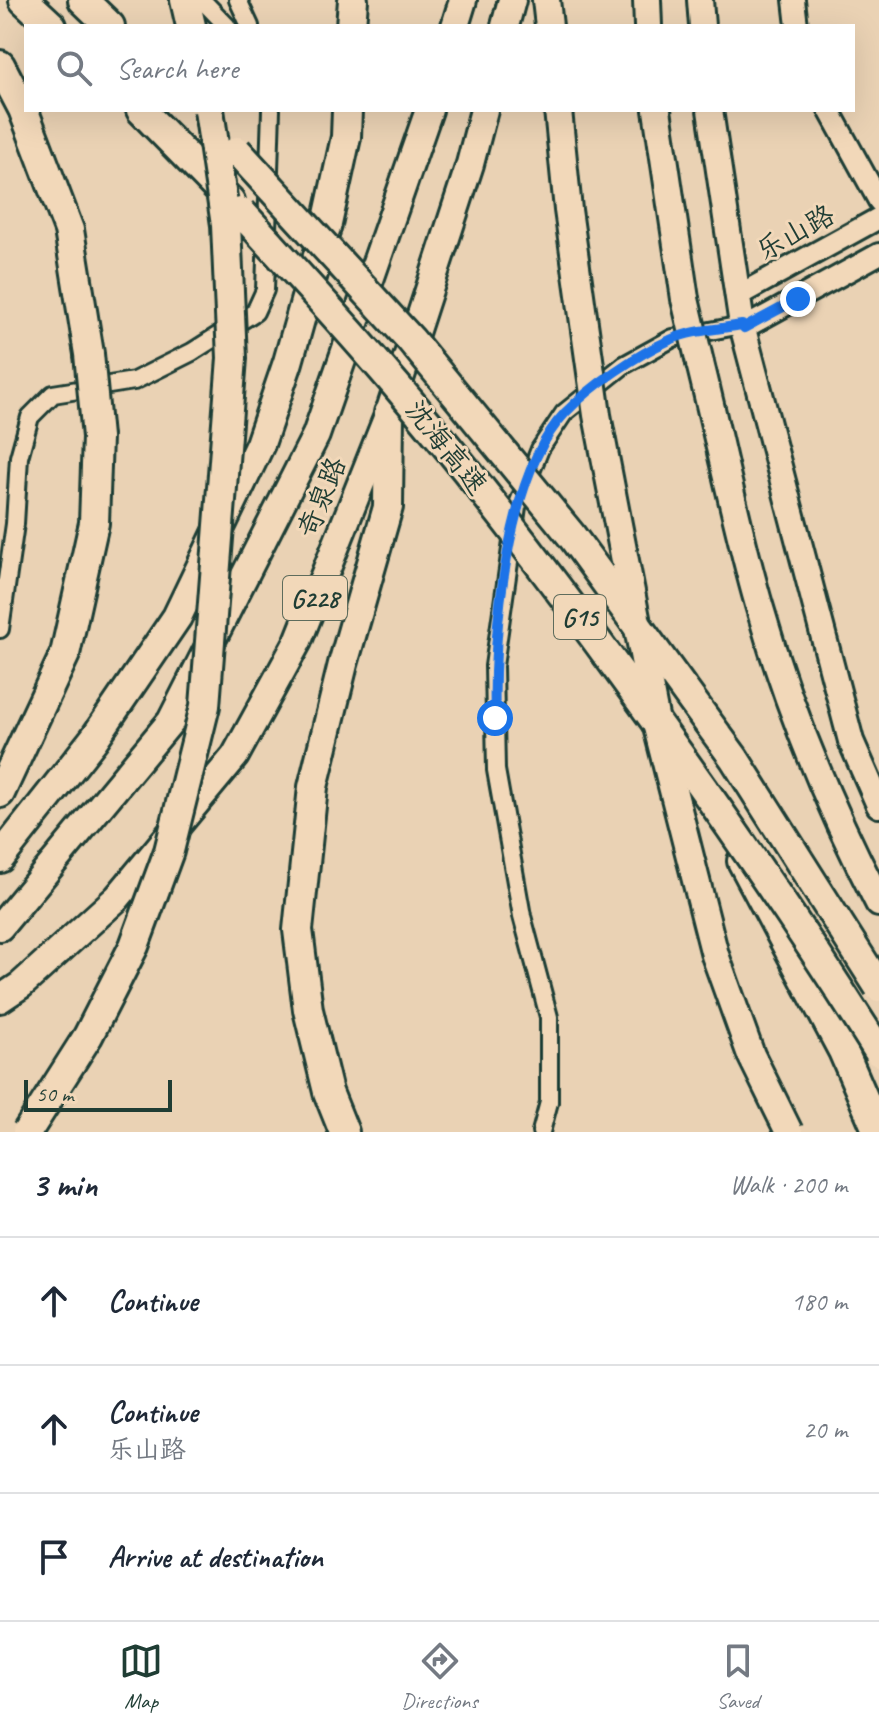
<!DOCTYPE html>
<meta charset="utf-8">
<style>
body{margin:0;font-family:Caveat,"LXGW WenKai TC",sans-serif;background:#f2f2f3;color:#1f2937}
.scale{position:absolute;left:24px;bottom:20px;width:148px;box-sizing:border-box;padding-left:8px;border:4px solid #1f3d34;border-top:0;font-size:22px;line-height:28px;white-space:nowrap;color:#1f3d34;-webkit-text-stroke:6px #f2d8b9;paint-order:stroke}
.stop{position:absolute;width:24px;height:24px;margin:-18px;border:6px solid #1a73e8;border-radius:50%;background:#fff}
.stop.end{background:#1a73e8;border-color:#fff;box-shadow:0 2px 8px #0008}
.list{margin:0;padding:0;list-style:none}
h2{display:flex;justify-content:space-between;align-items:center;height:104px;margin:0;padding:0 32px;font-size:34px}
h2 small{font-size:26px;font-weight:400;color:#747a83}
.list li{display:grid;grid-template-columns:52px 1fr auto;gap:24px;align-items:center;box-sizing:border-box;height:128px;padding:0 32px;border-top:2px solid #e0e1e3}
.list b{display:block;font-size:30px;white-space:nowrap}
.list p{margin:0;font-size:26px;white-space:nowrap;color:#747a83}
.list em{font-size:26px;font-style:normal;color:#747a83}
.icon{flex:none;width:44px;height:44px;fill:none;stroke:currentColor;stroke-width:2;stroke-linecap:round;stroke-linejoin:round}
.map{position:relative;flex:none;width:879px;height:1132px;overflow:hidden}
.search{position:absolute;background:#fff;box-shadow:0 8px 32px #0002;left:24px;right:24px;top:24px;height:88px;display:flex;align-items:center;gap:20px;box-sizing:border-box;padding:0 28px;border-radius:0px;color:#747a83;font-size:30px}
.sheet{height:488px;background:#fff}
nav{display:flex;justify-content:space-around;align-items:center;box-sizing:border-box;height:112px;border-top:2px solid #e0e1e3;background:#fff;font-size:22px;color:#747a83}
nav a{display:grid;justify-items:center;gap:4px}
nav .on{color:#1f3d34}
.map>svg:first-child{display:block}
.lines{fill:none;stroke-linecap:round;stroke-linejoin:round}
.minor-casing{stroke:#1f3d34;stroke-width:22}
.tertiary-casing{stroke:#1f3d34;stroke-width:26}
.primary-casing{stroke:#1f3d34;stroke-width:30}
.trunk-casing{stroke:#1f3d34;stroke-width:32}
.motorway-casing{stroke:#1f3d34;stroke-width:34}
.minor{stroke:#f2d8b9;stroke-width:16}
.tertiary{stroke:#f2d8b9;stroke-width:20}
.primary{stroke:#f2d8b9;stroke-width:24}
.trunk{stroke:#f2d8b9;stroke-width:26}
.motorway{stroke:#f2d8b9;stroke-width:28}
.trunk-bridge-casing{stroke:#1f3d34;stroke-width:32;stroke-linecap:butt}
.motorway-bridge-casing{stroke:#1f3d34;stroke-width:34;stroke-linecap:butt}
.trunk-bridge{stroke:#f2d8b9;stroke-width:26}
.motorway-bridge{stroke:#f2d8b9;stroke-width:28}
.route{stroke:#1a73e8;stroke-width:10}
.labels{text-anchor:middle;stroke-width:6;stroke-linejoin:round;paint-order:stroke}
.shield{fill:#f2d8b9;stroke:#5e6c5c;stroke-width:2}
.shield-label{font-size:26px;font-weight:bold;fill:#1f3d34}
.street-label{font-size:28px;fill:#1f3d34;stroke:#f2d8b9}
</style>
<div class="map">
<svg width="879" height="1132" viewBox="0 0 879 1132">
<rect width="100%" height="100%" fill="#ead2b4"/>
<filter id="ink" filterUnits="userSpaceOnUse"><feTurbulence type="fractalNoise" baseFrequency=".0125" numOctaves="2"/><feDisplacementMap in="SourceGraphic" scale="16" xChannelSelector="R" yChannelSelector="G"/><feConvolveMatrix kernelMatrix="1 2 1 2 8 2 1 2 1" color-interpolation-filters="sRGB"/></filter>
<g filter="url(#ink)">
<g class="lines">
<!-- minor casing -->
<g class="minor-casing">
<path id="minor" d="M202,0L227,26
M238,0L250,26
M0,629L15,524L19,457L30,417L53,394L134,381L192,352L255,312L265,290L271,110
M541,1132L549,1102V1017L522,916L496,770L494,666L517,507L540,449L564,413L624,365L673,338L742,325"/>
</g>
<!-- tertiary casing -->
<g class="tertiary-casing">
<path id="tertiary" d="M794,0L797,26
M829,110L879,201
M739,295L879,218
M744,328L879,254"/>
</g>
<!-- primary casing -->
<g class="primary-casing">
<path id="primary" d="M700,0L702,26
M710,110L742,325L851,741L879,805"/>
</g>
<!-- trunk casing -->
<g class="trunk-casing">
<path id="trunk" d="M546,0L549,26
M647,0L648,26
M455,26L463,0
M505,26L512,0
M657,110L685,299
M700,363C720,443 736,525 759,605C788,707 830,809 879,903
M0,927L171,721L316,435L429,110
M0,999L21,985L117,898L235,756L298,641L389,413L470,164L484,110"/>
</g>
<!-- motorway casing -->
<g class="motorway-casing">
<path id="motorway" d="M24,0L52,26
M83,0L110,26
M185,0L191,26
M351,26L353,0
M0,65L23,109L69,230L89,354
M141,110L230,201
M0,793L65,654L94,523L97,437
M0,858L94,739L177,617L260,444L288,362L327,224L346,137L347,110
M742,861L843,1051L878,1132
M344,1132L328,1092L308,1010L298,930L313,787L343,664L388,507L389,413"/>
</g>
<!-- minor -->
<use href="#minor" class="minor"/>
<!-- tertiary -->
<use href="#tertiary" class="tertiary"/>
<!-- primary -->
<use href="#primary" class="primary"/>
<!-- trunk -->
<use href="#trunk" class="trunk"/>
<!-- motorway -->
<use href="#motorway" class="motorway"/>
<!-- trunk-bridge casing -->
<g class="trunk-bridge-casing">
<path id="trunk-bridge" d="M558,110L568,210L597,415L657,727L715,955L751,1055L789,1132
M685,299L700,363"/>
</g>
<!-- motorway-bridge casing -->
<g class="motorway-bridge-casing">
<path id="motorway-bridge" d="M237,151L411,340L571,535L734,758L879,987
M241,212C288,264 336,315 382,369C468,468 547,572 624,678C713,800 799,924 879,1052
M89,354L97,437
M27,1132L88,1036L134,946L169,851L205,706L232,358L226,225L209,110"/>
</g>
<!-- trunk-bridge -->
<use href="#trunk-bridge" class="trunk-bridge"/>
<!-- motorway-bridge -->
<use href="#motorway-bridge" class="motorway-bridge"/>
</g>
</g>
<g class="lines" filter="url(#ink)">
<!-- route -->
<path class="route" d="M495,718C492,636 506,475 565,413C591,386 636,355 670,340C691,330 720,329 742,325L744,328L798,299"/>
</g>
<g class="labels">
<!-- shield labels -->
<g class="shield">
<rect x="283" y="576" width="64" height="44" rx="6"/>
<rect x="554" y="595" width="52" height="44" rx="6"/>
</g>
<g class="shield-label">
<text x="315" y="607">G228</text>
<text x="580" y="626">G15</text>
</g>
<!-- street labels -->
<g class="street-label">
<text transform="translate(795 232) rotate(-29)" y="10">乐山路</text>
<text transform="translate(447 447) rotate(51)" y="10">沈海高速</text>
<text transform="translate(321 497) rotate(-68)" y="10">奇泉路</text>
</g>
</g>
</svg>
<div class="scale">50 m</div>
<div class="stop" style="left:495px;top:718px"></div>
<div class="stop end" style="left:798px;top:299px"></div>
<div class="search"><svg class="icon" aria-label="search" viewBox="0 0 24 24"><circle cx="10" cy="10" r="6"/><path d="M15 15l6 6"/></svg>Search here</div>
</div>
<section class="sheet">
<h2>3 min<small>Walk · 200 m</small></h2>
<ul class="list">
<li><svg class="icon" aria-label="ahead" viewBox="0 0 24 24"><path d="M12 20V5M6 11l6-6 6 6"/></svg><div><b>Continue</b></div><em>180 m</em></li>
<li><svg class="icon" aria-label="ahead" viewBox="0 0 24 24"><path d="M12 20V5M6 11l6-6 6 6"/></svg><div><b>Continue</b><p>乐山路</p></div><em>20 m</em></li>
<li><svg class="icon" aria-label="arrive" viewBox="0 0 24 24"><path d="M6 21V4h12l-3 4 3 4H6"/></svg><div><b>Arrive at destination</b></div></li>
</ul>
</section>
<nav>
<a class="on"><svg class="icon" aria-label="map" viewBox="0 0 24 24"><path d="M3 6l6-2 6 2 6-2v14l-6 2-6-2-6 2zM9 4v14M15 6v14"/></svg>Map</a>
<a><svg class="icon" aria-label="directions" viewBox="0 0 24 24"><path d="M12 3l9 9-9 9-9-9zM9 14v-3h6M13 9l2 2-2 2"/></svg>Directions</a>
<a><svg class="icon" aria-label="saved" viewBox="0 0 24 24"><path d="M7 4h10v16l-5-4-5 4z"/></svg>Saved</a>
</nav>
